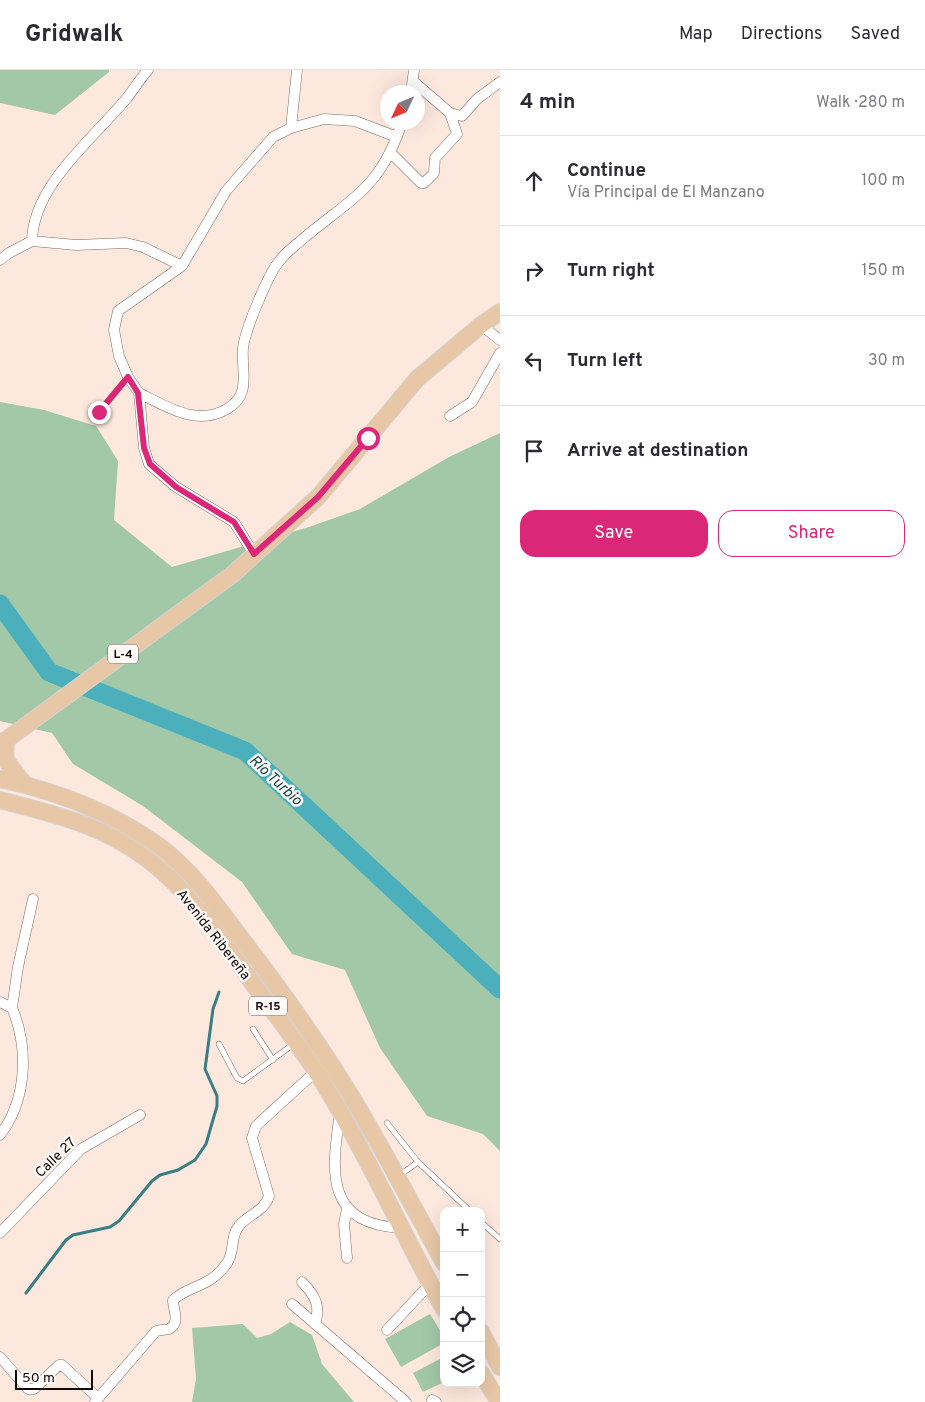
<!DOCTYPE html>
<meta charset="utf-8">
<style>
body{margin:0;font-family:Overpass,sans-serif;background:#f7f7f7;color:#2b2b33}
.controls{position:absolute;right:15px;bottom:15px;display:grid;overflow:hidden;border-radius:10px;box-shadow:0 5px 20px #0002}
.controls button{width:45px;height:45px;display:grid;place-items:center;padding:0;border:0;border-bottom:1px solid #e1e1e2;background:#fff;color:#2b2b33;font:25px sans-serif}
.compass{position:absolute;left:380px;top:15px;width:45px;height:45px;border-radius:50%;background:#fff;box-shadow:0 5px 20px #0002;rotate:226deg}
.scale{position:absolute;left:15px;bottom:12px;width:78px;box-sizing:border-box;padding-left:5px;border:2px solid #110a07;border-top:0;font-size:14px;line-height:18px;white-space:nowrap;color:#110a07;-webkit-text-stroke:4px #fdf9f7;paint-order:stroke}
.stop{position:absolute;width:15px;height:15px;margin:-11px;border:4px solid #db2777;border-radius:50%;background:#fff}
.stop.end{background:#db2777;border-color:#fff;box-shadow:0 1px 5px #0008}
.list{margin:0;padding:0;list-style:none}
h2{display:flex;justify-content:space-between;align-items:center;height:65px;margin:0;padding:0 20px;font-size:21px}
h2 small{font-size:16px;font-weight:400;color:#7c7c81}
.list li{display:grid;grid-template-columns:32px 1fr auto;gap:15px;align-items:center;box-sizing:border-box;height:90px;padding:0 20px;border-top:1px solid #e1e1e2}
.list b{display:block;font-size:19px;white-space:nowrap}
.list p{margin:0;font-size:16px;white-space:nowrap;color:#7c7c81}
.list em{font-size:16px;font-style:normal;color:#7c7c81}
.actions{display:flex;gap:10px;padding:15px 20px}
.actions a{flex:1;padding:11px 0;border:1px solid #db2777;border-radius:15px;text-align:center;font-size:18px;color:#db2777}
.actions .main{background:#db2777;color:#fff}
.icon{flex:none;width:28px;height:28px;fill:none;stroke:currentColor;stroke-width:2;stroke-linecap:round;stroke-linejoin:round}
.map{position:relative;flex:none;width:500px;height:1332px;overflow:hidden}
header{display:flex;align-items:center;gap:30px;box-sizing:border-box;height:70px;padding:0 25px;background:#fff;border-bottom:1px solid #e1e1e2}
header strong{font-size:24px}
nav{display:flex;gap:28px;margin-inline-start:auto;font-size:18px}
main{display:flex}
aside{flex:1;background:#fff}
.map>svg:first-child{display:block}
.green{fill:#a2c8a7}
.lines{fill:none;stroke-linecap:round;stroke-linejoin:round}
.stream{stroke:#3a7e85;stroke-width:3}
.river{stroke:#4bb0bb;stroke-width:19}
.service-casing{stroke:#7e6c63;stroke-width:6}
.minor-casing{stroke:#7e6c63;stroke-width:11}
.primary-casing{stroke:#d4d3d2;stroke-width:18}
.service{stroke:#fff;stroke-width:5}
.minor{stroke:#fff;stroke-width:10}
.primary{stroke:#e8c7a7;stroke-width:16}
.route{stroke:#db2777;stroke-width:6}
.labels{text-anchor:middle;stroke-width:5;stroke-linejoin:round;paint-order:stroke}
.shield{fill:#fdf9f7;stroke:#58524f;stroke-width:1}
.shield-label{font-size:12px;font-weight:bold;fill:#110a07}
.street-label{font-size:14px;fill:#110a07;stroke:#fdf9f7}
.water-label{font-size:15px;font-style:italic;fill:#154348;stroke:#fdf9f7}
</style>
<header>
<strong>Gridwalk</strong>
<nav><a>Map</a><a>Directions</a><a>Saved</a></nav>
</header>
<main>
<div class="map">
<svg width="500" height="1332" viewBox="0 0 500 1332">
<rect width="100%" height="100%" fill="#fde8de"/>
<!-- green -->
<path class="green" d="M0,0H109V2L55,45L0,33Z
M0,332L44,340L96,356L118,391L114,450L172,497L309,457L360,439L449,387L500,363V1081L483,1064L427,1046L380,978L345,900L292,884L242,812L143,736L73,694L52,663L0,651Z
M430,1244L444,1267V1273L401,1297L385,1269Z
M290,1252L312,1265L322,1294L354,1332H192L196,1309L192,1258L243,1254L257,1268L271,1264Z
M444,1287V1312L423,1322L413,1303Z"/>
<g class="lines">
<!-- stream -->
<path class="stream" d="M26,1223L66,1170L73,1165L110,1157L119,1151L152,1111L160,1105L178,1100L195,1090L206,1074L217,1036V1026L205,999L213,939L219,922"/>
<!-- river -->
<path class="river" d="M0,534L49,602L245,681L500,919"/>
<!-- service casing -->
<g class="service-casing">
<path id="service" d="M99,342L128,307
M253,959L273,990
M219,974L237,1008L243,1011L295,973
M387,1053L418,1092
M400,1105L418,1092L470,1141
M481,1152L500,1169"/>
</g>
<!-- minor casing -->
<g class="minor-casing">
<path id="minor" d="M414,12L450,43L462,46L477,29L500,12
M411,22L414,0
M291,58L297,0
M390,82L421,113H424L434,103L435,88L457,64L450,43
M32,171C33,115 94,68 127,28C134,19 140,9 148,0
M0,190L9,183L32,171L76,175L126,173L143,177L182,196
M481,255L500,270
M139,323C166,336 196,357 227,339C252,325 241,301 243,278C245,260 265,213 275,197C284,183 297,174 310,163C357,125 382,114 402,52
M450,346L472,332L500,283
M254,484L234,452L176,417L149,394L144,378L139,323L128,307L119,286L114,260L118,241L182,196L226,121L273,67L291,58L324,49L355,51L397,67
M0,932L12,938C29,978 27,1030 0,1065
M12,938L18,897L33,829
M340,1043C331,1103 325,1155 403,1158
M347,1139L344,1154L347,1188
M0,1163L81,1079L140,1045
M302,1212C315,1225 321,1236 315,1254
M292,1234L406,1332
M387,1260L430,1214
M0,1287L28,1319H34L59,1295H62L98,1328
M432,1330L436,1332
M95,1332L156,1261C160,1260 165,1260 169,1259C181,1253 173,1240 173,1230C191,1214 210,1218 227,1193C235,1182 230,1166 239,1156C247,1145 264,1142 269,1126L252,1068L256,1056L315,1002"/>
</g>
<!-- primary casing -->
<g class="primary-casing">
<path id="primary" d="M6,670L5,689L24,714
M0,672L6,670L233,504L318,427L417,309L481,255L500,242
M0,709C56,721 113,743 159,776C193,801 219,839 244,872C283,923 321,976 354,1031C386,1084 414,1139 444,1193
M0,730C56,745 98,753 146,788C189,820 219,866 249,908C275,945 305,981 327,1019C370,1090 404,1167 444,1239
M481,1262L500,1297
M481,1303L499,1332"/>
</g>
<!-- service -->
<use href="#service" class="service"/>
<!-- minor -->
<use href="#minor" class="minor"/>
<!-- primary -->
<use href="#primary" class="primary"/>
</g>
<g class="lines">
<!-- route -->
<path class="route" d="M99,342L128,307L138,323L144,378L150,394L176,417L234,452L254,484L318,427L368,368"/>
</g>
<g class="labels">
<!-- shield labels -->
<g class="shield">
<rect x="108" y="574.5" width="30" height="19" rx="4"/>
<rect x="249" y="926.5" width="38" height="19" rx="4"/>
</g>
<g class="shield-label">
<text x="123" y="588">L-4</text>
<text x="268" y="940">R-15</text>
</g>
<!-- street labels -->
<g class="street-label">
<text transform="translate(214 864) rotate(52)" y="5">Avenida Ribereña</text>
<text transform="translate(55 1087) rotate(-44)" y="5">Calle 27</text>
</g>
<!-- water labels -->
<g class="water-label">
<text transform="translate(276 710) rotate(43)" y="5">Río Turbio</text>
</g>
</g>
</svg>
<div class="controls">
<button>+</button>
<button>−</button>
<button><svg class="icon" aria-label="locate" viewBox="0 0 24 24"><circle cx="12" cy="12" r="6"/><path d="M12 2v4M12 18v4M2 12h4M18 12h4"/></svg></button>
<button><svg class="icon" aria-label="layers" viewBox="0 0 24 24"><path d="M12 4l9 5-9 5-9-5zM3 14l9 5 9-5"/></svg></button>
</div>
<svg class="compass" viewBox="-18 -18 36 36"><path d="M0-13l5 13h-10z" fill="#e53935"/><path d="M0 13l5-13h-10z" fill="#7c7c81"/></svg>
<div class="scale">50 m</div>
<div class="stop" style="left:368px;top:368px"></div>
<div class="stop end" style="left:99px;top:342px"></div>
</div>
<aside>
<h2>4 min<small>Walk · 280 m</small></h2>
<ul class="list">
<li><svg class="icon" aria-label="ahead" viewBox="0 0 24 24"><path d="M12 20V5M6 11l6-6 6 6"/></svg><div><b>Continue</b><p>Vía Principal de El Manzano</p></div><em>100 m</em></li>
<li><svg class="icon" aria-label="right" viewBox="0 0 24 24"><path d="M7 20v-9h11M14 6l5 5-5 5"/></svg><div><b>Turn right</b></div><em>150 m</em></li>
<li><svg class="icon" aria-label="left" viewBox="0 0 24 24"><path d="M17 20v-9H6M10 6l-5 5 5 5"/></svg><div><b>Turn left</b></div><em>30 m</em></li>
<li><svg class="icon" aria-label="arrive" viewBox="0 0 24 24"><path d="M6 21V4h12l-3 4 3 4H6"/></svg><div><b>Arrive at destination</b></div></li>
</ul>
<div class="actions"><a class="main">Save</a><a>Share</a></div>
</aside>
</main>
